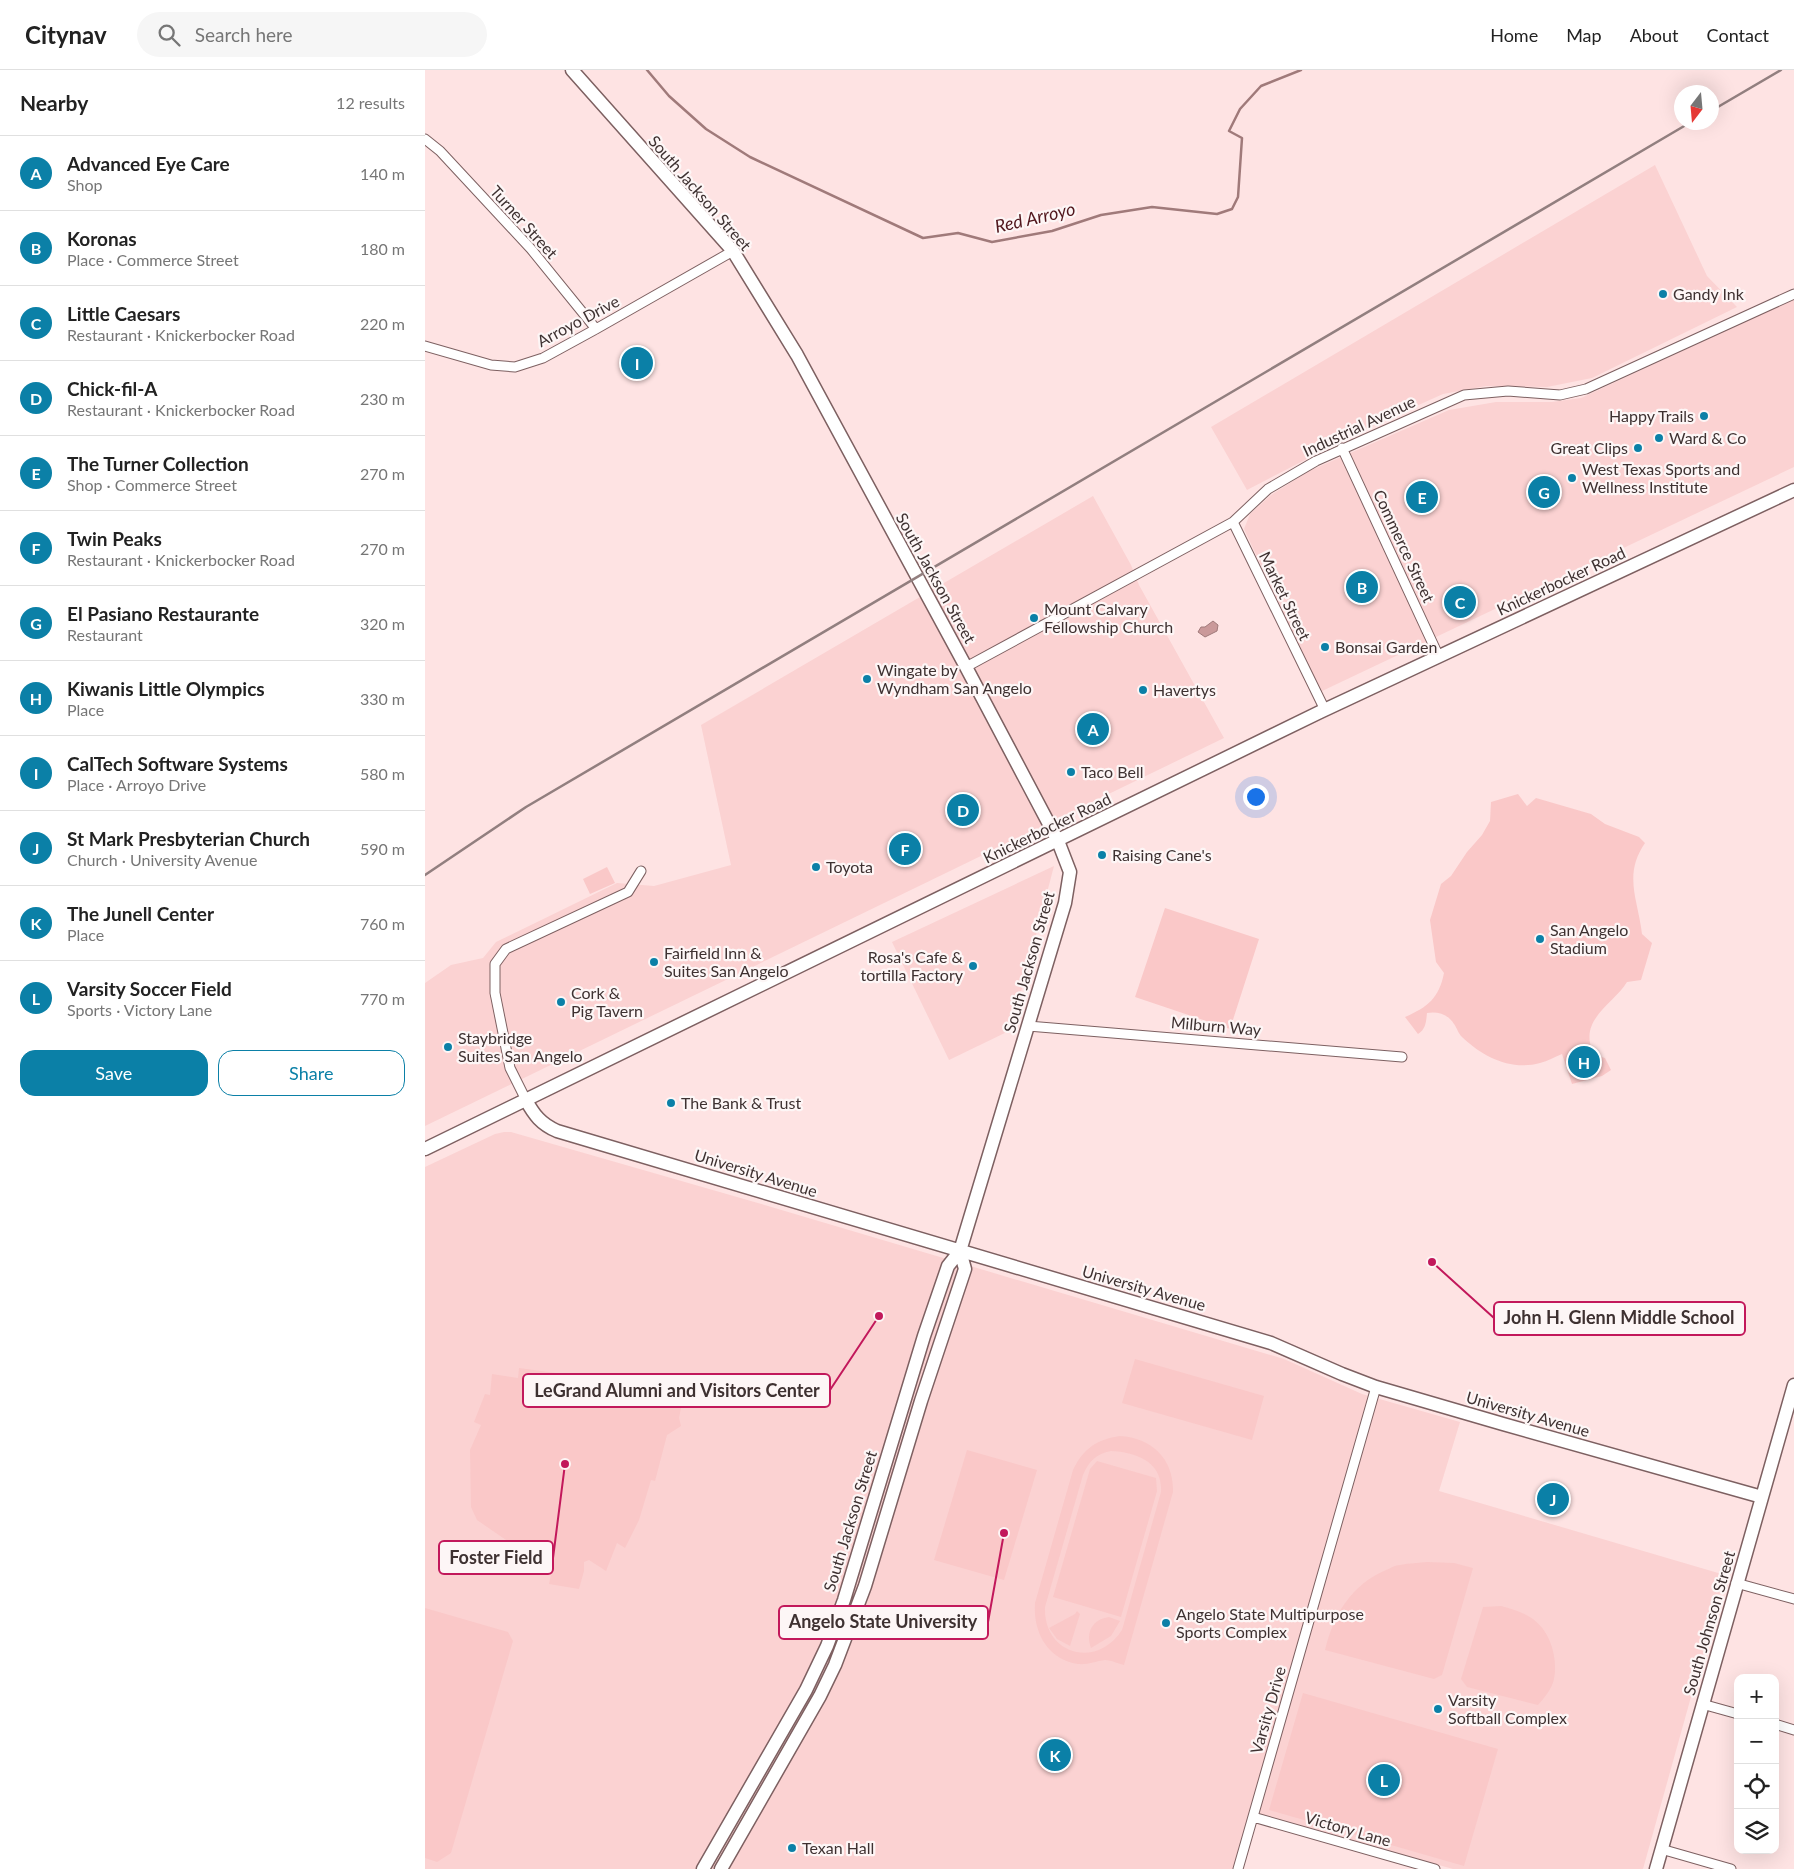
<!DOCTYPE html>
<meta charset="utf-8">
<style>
body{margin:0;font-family:Lato,sans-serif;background:#f6f6f6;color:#222}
.controls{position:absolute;right:15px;bottom:15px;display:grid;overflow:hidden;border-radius:10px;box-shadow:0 5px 20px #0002}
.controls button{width:45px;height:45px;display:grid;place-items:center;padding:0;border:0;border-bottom:1px solid #e0e0e0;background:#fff;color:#222;font:25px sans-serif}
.compass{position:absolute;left:1249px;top:15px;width:45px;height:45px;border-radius:50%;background:#fff;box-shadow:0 5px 20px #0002;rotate:196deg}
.you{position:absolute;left:830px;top:726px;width:18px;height:18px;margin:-12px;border:4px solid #fff;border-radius:50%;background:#1a73e8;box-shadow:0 0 0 8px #1a73e833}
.badge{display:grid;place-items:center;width:32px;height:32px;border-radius:50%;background:#0b80a7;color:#fff;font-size:16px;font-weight:700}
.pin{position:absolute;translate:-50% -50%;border:2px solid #fff;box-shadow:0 1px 5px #0006}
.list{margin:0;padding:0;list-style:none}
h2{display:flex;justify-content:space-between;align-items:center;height:65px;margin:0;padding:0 20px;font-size:21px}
h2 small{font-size:16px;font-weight:400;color:#767676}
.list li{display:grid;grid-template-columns:32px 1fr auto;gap:15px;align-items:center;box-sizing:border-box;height:75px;padding:0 20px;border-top:1px solid #e0e0e0}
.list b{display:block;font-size:19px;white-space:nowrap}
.list p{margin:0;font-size:16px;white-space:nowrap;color:#767676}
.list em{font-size:16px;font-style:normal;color:#767676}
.actions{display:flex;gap:10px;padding:15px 20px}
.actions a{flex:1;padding:11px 0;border:1px solid #0b80a7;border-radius:15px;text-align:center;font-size:18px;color:#0b80a7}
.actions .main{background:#0b80a7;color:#fff}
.icon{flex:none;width:28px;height:28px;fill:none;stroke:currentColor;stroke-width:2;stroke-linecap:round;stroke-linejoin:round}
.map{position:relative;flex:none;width:1369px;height:1799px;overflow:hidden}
header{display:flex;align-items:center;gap:30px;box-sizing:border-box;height:70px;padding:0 25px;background:#fff;border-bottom:1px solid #e0e0e0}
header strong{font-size:24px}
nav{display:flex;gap:28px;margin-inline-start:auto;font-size:18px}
.search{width:350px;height:45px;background:#f6f6f6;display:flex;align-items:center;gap:12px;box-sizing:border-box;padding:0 18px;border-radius:28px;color:#767676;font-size:19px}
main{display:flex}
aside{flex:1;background:#fff}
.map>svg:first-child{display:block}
.built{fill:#fbd2d2}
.green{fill:#fac8c8;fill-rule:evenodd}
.water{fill:#ca999a;stroke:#a07a7a}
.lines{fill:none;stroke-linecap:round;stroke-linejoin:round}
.stream{stroke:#a07a7a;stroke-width:2.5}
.street-casing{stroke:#7d6061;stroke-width:11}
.secondary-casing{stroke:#7d6061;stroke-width:15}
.street{stroke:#fff;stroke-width:9}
.secondary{stroke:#fff;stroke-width:12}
.rail{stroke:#927f7f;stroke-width:2.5}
.poi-dot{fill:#0b80a7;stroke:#fdf6f6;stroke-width:2}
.labels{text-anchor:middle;stroke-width:4.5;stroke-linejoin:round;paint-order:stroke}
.street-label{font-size:16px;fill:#3e3131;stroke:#fdf6f6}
.poi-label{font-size:16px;fill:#3e3131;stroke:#fdf6f6;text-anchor:start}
.water-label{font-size:18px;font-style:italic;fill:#52171d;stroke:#fdf6f6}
.leader{fill:none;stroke:#c2185b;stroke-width:2}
.callout-dot{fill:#c2185b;stroke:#fdf6f6;stroke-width:2}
.callout{fill:#fdf6f6;stroke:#c2185b;stroke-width:2}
.callout-label{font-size:18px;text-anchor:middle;font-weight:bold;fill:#3e3131}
</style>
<header>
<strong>Citynav</strong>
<div class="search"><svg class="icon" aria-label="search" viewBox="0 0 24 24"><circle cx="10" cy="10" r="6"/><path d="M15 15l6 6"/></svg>Search here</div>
<nav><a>Home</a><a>Map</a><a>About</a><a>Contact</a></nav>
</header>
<main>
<aside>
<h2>Nearby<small>12 results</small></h2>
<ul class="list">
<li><span class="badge">A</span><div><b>Advanced Eye Care</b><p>Shop</p></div><em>140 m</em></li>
<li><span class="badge">B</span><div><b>Koronas</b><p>Place · Commerce Street</p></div><em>180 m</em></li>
<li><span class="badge">C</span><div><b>Little Caesars</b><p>Restaurant · Knickerbocker Road</p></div><em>220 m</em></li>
<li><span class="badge">D</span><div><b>Chick-fil-A</b><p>Restaurant · Knickerbocker Road</p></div><em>230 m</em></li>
<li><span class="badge">E</span><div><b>The Turner Collection</b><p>Shop · Commerce Street</p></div><em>270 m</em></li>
<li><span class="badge">F</span><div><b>Twin Peaks</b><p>Restaurant · Knickerbocker Road</p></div><em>270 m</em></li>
<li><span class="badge">G</span><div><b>El Pasiano Restaurante</b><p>Restaurant</p></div><em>320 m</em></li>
<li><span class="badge">H</span><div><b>Kiwanis Little Olympics</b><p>Place</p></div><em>330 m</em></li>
<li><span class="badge">I</span><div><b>CalTech Software Systems</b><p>Place · Arroyo Drive</p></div><em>580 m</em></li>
<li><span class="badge">J</span><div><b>St Mark Presbyterian Church</b><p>Church · University Avenue</p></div><em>590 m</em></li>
<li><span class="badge">K</span><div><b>The Junell Center</b><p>Place</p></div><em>760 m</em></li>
<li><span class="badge">L</span><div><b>Varsity Soccer Field</b><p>Sports · Victory Lane</p></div><em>770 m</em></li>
</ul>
<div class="actions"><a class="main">Save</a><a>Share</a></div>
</aside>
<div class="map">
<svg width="1369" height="1799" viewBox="0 0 1369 1799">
<rect width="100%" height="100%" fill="#fee3e3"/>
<!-- built -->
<path class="built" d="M1230,95L1282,206L1312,237L1167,308L1122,317L1061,316L1018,324L938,360L822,420L786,357Z
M1369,229V397L895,622L819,459L825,444L846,425L884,401L1024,340L1071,332H1127L1156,328Z
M668,426L706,495L714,515L799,668L0,1056V913L26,895L58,888L71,872L192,813L229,816L306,795L276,655Z
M629,796L586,960L524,990L467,872Z
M79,1062H86L343,1136L859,1289L937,1324L1035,1352L1014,1421L1300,1505L1218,1799H1028L833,1744L817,1799H0V1097L70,1064Z"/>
<!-- green -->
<path class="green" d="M1093,724L1102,736L1111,728L1166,744L1180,754L1214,767L1220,773C1198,805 1213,829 1217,864L1227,873L1216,910L1202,912C1190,932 1160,946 1165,973C1167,983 1170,985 1180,988L1186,1000L1177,1006L1147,1014L1137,984C1129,987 1123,991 1115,993C1086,1001 1058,987 1037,967C1033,963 1032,958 1029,954C1023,944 1012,941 1002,943C1001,952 1001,959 993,964L980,947C1003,937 1014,928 1019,903L1011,892L1005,850L1016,814L1026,806L1042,782L1057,765L1065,751L1066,732Z
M182,797L190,813L165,824L158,809Z
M740,838L834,869L805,959L710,927Z
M710,1289L839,1326L827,1370L697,1333Z
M94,1298L131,1303L175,1315L176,1313L218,1324L232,1319L238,1321L240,1326L255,1330L257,1333L254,1348L256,1356L242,1365L230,1411L226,1410L214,1450L200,1478L192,1473L181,1501L164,1490L159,1492V1501L154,1519L124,1514L129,1489L100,1483L52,1450L46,1437L45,1380L56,1355L49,1352L60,1324L65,1325L67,1304L93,1308Z
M695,1366C727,1368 749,1389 748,1422L699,1595C694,1594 686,1590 680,1590C671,1591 663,1595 653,1594C622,1589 608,1562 610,1533L648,1400C658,1379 672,1369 695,1366ZM686,1381C711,1382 738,1392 736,1422L697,1560C671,1600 618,1584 620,1537L658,1405C664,1391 671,1384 686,1381Z
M542,1380L612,1400L579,1510L509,1490Z
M672,1391L731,1408L732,1421L696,1547L628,1527L665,1399Z
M1002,1492L1029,1493L1048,1498L1017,1605L1009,1609L900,1580C909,1544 926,1515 961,1500C966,1498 970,1495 975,1495C984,1493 994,1493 1002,1492Z
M1076,1536C1087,1539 1098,1542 1108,1549C1126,1562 1133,1589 1129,1609C1127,1619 1119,1628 1113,1635L1042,1617L1036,1609L1058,1537Z
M0,1538L83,1562L88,1571L26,1783L12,1792L0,1788Z
M652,1541L655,1544L645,1576L632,1569L624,1558L650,1544Z
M684,1547L695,1551L686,1566L666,1578C660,1562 668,1549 684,1547Z
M878,1623L1073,1679L1039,1796L844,1740Z"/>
<!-- water -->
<path class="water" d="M788,551L793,555L792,561L780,567L773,562L776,557H780Z"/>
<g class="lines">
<!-- stream -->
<path class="stream" d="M222,0L244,26L281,59L325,87L498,168L533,163L567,172L627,161L676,145L727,137L792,144L807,139L813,127L817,68L804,61L815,39L836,16L876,0"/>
<!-- street casing -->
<g class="street-casing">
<path id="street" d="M0,69L15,81L106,179L171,259
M0,276L66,295L90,297L118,288L171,259L308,181
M917,378L1014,587
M808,452L900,640
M541,597L808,452L843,419L891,391L1039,325L1083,321L1135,325L1161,319L1369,224
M603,956L977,987
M101,1030L85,998L70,923V894L81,879L203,822L216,801
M1311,1513L1369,1529
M1277,1634L1313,1644
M1350,1654L1369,1660
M828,1747L1010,1799
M1236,1779L1306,1799
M813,1799L951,1317"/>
</g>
<!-- secondary casing -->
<g class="secondary-casing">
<path id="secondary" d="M147,0L308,181L372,285L541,597L633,771L645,802L640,833L535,1181L523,1196L499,1266L419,1530L402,1576L381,1620L278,1799
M101,1030C109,1045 116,1054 132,1061L846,1273L917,1304L951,1317L1078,1354L1337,1427
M0,1079L895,642L1369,420
M296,1799L395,1626L410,1595L440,1516L496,1331L540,1199L535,1181
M1231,1799L1369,1315"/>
</g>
<!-- street -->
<use href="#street" class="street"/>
<!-- secondary -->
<use href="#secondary" class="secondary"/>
<!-- rail -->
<path class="rail" d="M1286,41L1356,0
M0,805L101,737L1266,52"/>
</g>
<!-- markers -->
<g class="poi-dot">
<circle cx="1238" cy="224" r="5"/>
<circle cx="1279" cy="346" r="5"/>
<circle cx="1234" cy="368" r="5"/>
<circle cx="1213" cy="378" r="5"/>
<circle cx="1147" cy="408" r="5"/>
<circle cx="609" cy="548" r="5"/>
<circle cx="900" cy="577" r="5"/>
<circle cx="442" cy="609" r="5"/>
<circle cx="718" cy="620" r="5"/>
<circle cx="646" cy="702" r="5"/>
<circle cx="677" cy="785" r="5"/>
<circle cx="391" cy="797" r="5"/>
<circle cx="1115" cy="869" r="5"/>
<circle cx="229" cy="892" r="5"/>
<circle cx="548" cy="896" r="5"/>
<circle cx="136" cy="932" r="5"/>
<circle cx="23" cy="977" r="5"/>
<circle cx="246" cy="1033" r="5"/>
<circle cx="741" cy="1553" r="5"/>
<circle cx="1013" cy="1639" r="5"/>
<circle cx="367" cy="1778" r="5"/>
</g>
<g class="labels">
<!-- street labels -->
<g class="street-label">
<text transform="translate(275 123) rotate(49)" y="6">South Jackson Street</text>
<text transform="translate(99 152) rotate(48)" y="6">Turner Street</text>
<text transform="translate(153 251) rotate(-28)" y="6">Arroyo Drive</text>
<text transform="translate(934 356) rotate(-25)" y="6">Industrial Avenue</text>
<text transform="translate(979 476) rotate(65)" y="6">Commerce Street</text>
<text transform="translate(511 508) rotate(61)" y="6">South Jackson Street</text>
<text transform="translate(1136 511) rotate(-25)" y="6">Knickerbocker Road</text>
<text transform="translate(860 526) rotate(64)" y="6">Market Street</text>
<text transform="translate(622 758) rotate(-26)" y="6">Knickerbocker Road</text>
<text transform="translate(604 892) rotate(-74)" y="6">South Jackson Street</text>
<text transform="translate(791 956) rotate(5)" y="6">Milburn Way</text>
<text transform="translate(331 1103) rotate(17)" y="6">University Avenue</text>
<text transform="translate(719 1218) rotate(16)" y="6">University Avenue</text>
<text transform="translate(1103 1344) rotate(16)" y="6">University Avenue</text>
<text transform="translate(425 1451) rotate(-73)" y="6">South Jackson Street</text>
<text transform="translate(1284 1553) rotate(-74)" y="6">South Johnson Street</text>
<text transform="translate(843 1640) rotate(-74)" y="6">Varsity Drive</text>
<text transform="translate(923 1759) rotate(16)" y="6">Victory Lane</text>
</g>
<!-- poi labels -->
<g class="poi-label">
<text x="1248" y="230">Gandy Ink</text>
<text x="1269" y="352" text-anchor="end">Happy Trails</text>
<text x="1244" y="374">Ward &amp; Co</text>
<text x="1203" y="384" text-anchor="end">Great Clips</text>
<text x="1157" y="405">West Texas Sports and<tspan x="1157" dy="18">Wellness Institute</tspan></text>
<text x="619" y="545">Mount Calvary<tspan x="619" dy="18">Fellowship Church</tspan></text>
<text x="910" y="583">Bonsai Garden</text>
<text x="452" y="606">Wingate by<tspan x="452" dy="18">Wyndham San Angelo</tspan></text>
<text x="728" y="626">Havertys</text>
<text x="656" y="708">Taco Bell</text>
<text x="687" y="791">Raising Cane's</text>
<text x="401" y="803">Toyota</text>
<text x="1125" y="866">San Angelo<tspan x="1125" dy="18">Stadium</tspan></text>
<text x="239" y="889">Fairfield Inn &amp;<tspan x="239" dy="18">Suites San Angelo</tspan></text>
<text x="538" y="893" text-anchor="end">Rosa's Cafe &amp;<tspan x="538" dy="18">tortilla Factory</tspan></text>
<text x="146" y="929">Cork &amp;<tspan x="146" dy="18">Pig Tavern</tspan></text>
<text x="33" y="974">Staybridge<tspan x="33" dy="18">Suites San Angelo</tspan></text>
<text x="256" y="1039">The Bank &amp; Trust</text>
<text x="751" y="1550">Angelo State Multipurpose<tspan x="751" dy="18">Sports Complex</tspan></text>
<text x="1023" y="1636">Varsity<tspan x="1023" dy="18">Softball Complex</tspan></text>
<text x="377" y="1784">Texan Hall</text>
</g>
<!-- water labels -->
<g class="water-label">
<text transform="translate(610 148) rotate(-13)" y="6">Red Arroyo</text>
</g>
</g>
<!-- callouts -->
<path class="leader" d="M1007 1192L1069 1248M454 1246L405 1320M140 1394L128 1488M579 1463L563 1552"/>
<g class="callout-dot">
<circle cx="1007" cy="1192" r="5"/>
<circle cx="454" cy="1246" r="5"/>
<circle cx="140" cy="1394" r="5"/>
<circle cx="579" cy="1463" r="5"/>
</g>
<g class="callout">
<rect x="1069" y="1232" width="251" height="33" rx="5"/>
<rect x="98" y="1304" width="307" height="33" rx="5"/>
<rect x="14" y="1471" width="114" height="33" rx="5"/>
<rect x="354" y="1536" width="209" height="33" rx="5"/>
</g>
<g class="callout-label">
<text x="1194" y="1254">John H. Glenn Middle School</text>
<text x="252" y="1327">LeGrand Alumni and Visitors Center</text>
<text x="71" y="1494">Foster Field</text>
<text x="458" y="1558">Angelo State University</text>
</g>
</svg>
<div class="controls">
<button>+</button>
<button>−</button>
<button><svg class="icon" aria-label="locate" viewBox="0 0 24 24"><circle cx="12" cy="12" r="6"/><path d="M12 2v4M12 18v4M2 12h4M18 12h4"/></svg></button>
<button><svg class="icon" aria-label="layers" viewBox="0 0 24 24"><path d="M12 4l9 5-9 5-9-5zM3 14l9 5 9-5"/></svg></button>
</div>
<svg class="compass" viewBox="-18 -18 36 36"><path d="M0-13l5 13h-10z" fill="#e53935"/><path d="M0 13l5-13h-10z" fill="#767676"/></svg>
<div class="you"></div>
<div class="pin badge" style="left:668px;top:659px">A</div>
<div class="pin badge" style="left:937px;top:517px">B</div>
<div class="pin badge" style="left:1035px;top:532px">C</div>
<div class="pin badge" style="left:538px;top:740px">D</div>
<div class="pin badge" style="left:997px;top:427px">E</div>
<div class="pin badge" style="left:480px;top:779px">F</div>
<div class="pin badge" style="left:1119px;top:422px">G</div>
<div class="pin badge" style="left:1159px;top:992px">H</div>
<div class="pin badge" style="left:212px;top:293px">I</div>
<div class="pin badge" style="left:1128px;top:1429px">J</div>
<div class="pin badge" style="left:630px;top:1685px">K</div>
<div class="pin badge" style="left:959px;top:1710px">L</div>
</div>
</main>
